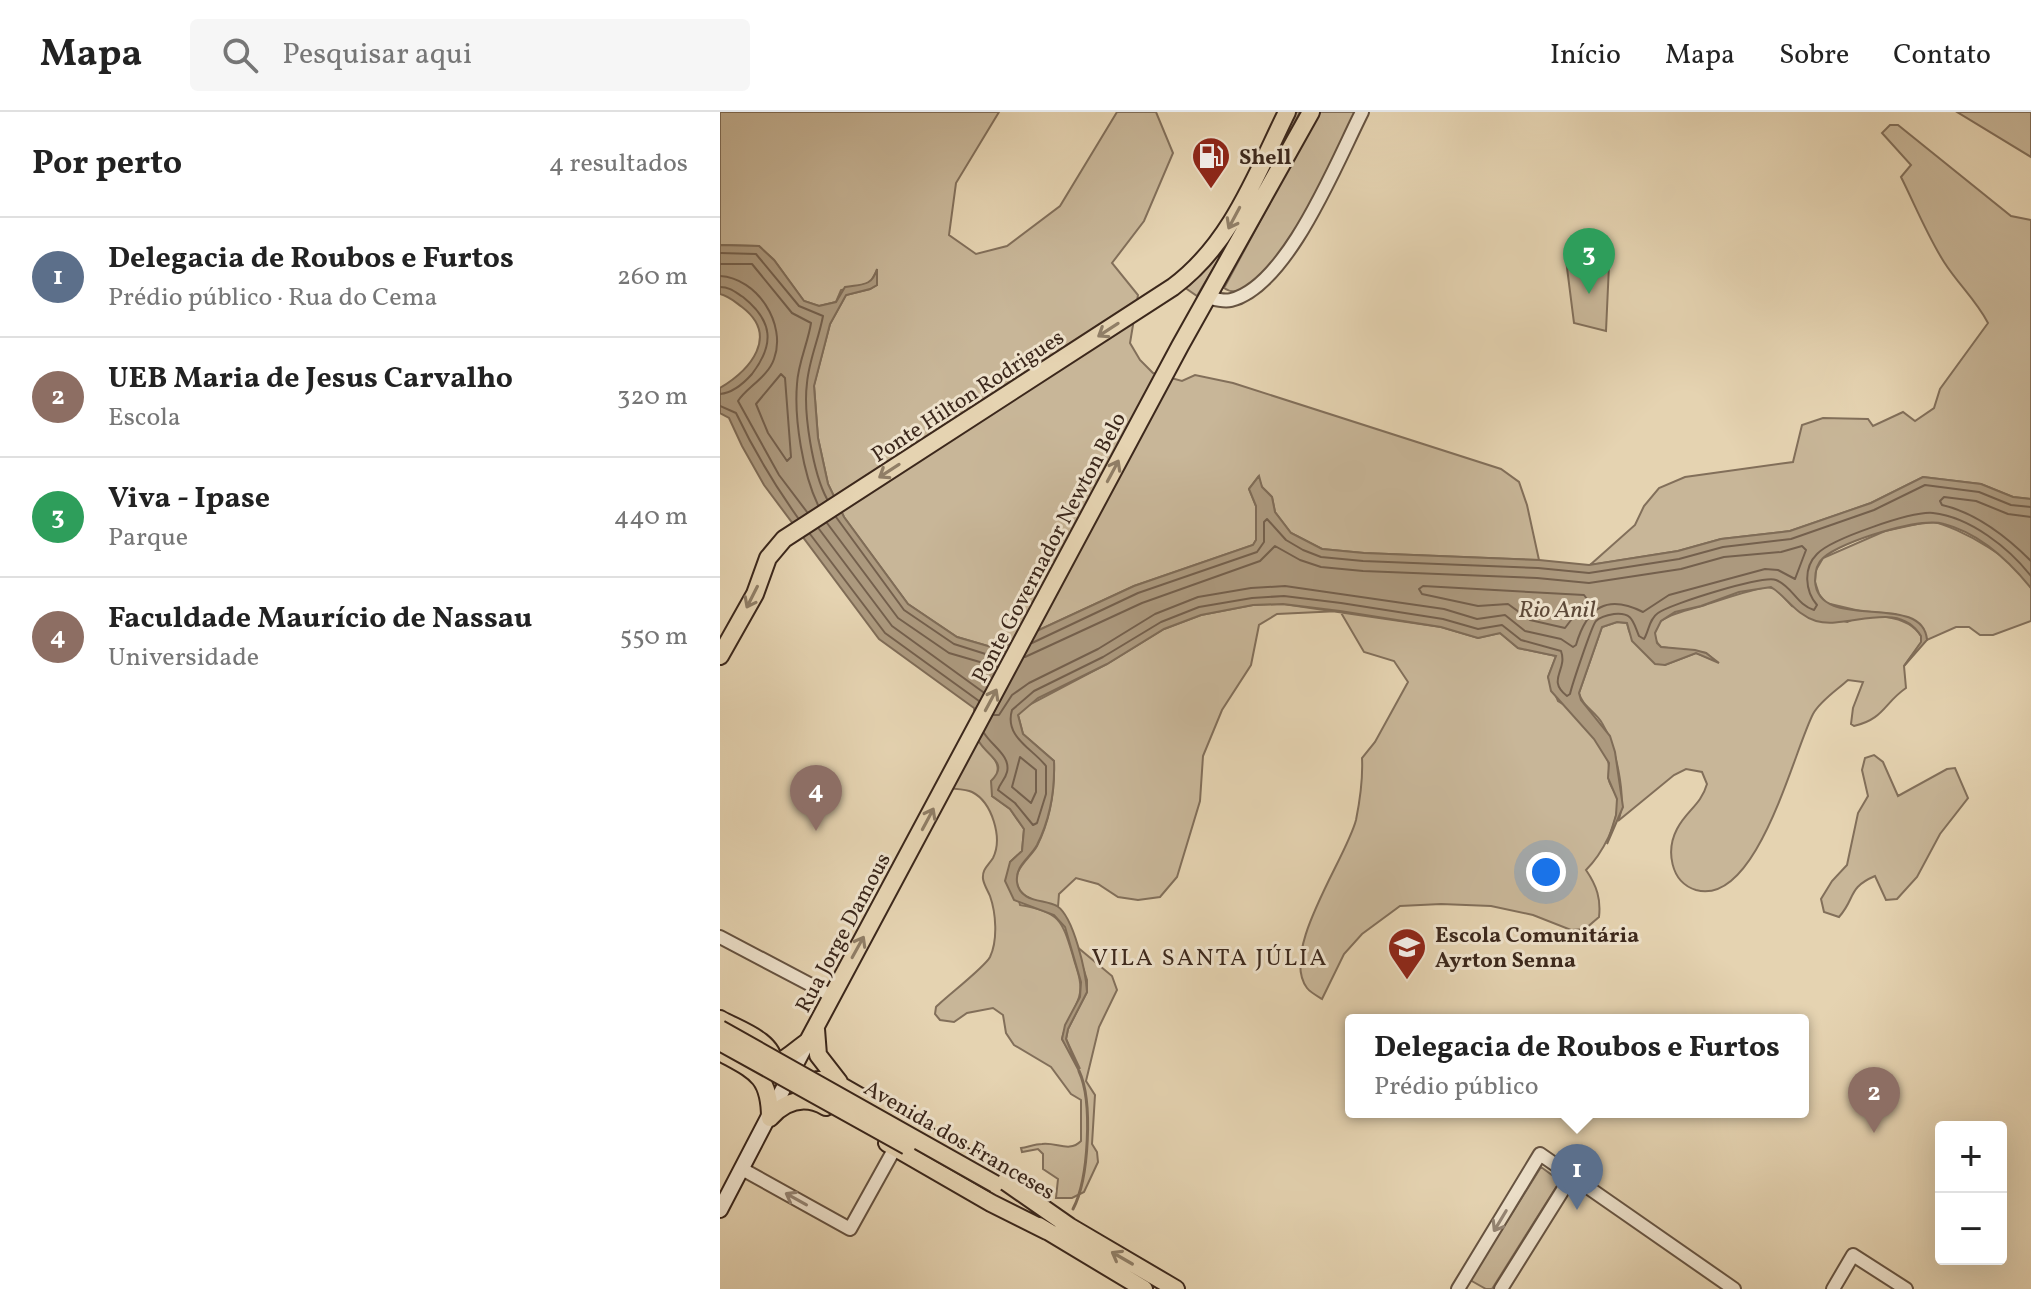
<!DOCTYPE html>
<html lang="pt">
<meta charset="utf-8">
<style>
body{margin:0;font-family:Vollkorn,serif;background:#f6f6f6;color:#222}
.controls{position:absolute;right:24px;bottom:24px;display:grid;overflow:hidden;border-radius:8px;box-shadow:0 8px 32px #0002}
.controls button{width:72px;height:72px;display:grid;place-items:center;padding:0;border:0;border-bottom:2px solid #e0e0e0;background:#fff;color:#222;font:40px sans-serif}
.you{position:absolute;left:826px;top:760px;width:28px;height:28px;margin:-20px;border:6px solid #fff;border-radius:50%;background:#1a73e8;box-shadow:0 0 0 12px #1a73e833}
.badge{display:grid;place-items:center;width:52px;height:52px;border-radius:50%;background:#8f2418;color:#fff;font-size:26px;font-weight:700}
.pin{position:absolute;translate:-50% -66px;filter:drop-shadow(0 2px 4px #0008)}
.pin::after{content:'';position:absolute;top:42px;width:28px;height:24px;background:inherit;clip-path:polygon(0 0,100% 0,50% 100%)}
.popup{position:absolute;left:625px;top:902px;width:464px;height:104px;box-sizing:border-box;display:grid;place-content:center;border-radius:8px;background:#fff;filter:drop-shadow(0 2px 6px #0005);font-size:26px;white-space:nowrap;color:#767676}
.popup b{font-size:30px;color:#222}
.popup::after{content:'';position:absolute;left:50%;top:100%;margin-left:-16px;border:16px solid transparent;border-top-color:#fff}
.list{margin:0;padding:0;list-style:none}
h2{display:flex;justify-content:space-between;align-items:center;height:104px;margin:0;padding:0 32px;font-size:34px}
h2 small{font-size:26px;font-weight:400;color:#767676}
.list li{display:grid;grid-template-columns:52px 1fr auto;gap:24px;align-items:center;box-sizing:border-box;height:120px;padding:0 32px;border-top:2px solid #e0e0e0}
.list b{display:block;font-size:30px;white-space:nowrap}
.list p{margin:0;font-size:26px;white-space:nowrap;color:#767676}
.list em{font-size:26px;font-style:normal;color:#767676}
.icon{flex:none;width:44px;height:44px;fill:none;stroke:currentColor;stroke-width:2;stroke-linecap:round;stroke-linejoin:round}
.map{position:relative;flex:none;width:1311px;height:1177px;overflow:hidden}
header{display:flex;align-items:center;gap:48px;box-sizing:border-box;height:112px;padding:0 40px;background:#fff;border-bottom:2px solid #e0e0e0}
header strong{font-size:38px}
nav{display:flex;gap:44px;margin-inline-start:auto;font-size:28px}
.search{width:560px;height:72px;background:#f6f6f6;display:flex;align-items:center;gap:20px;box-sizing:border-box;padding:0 28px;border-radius:8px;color:#767676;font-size:30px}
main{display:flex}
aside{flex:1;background:#fff}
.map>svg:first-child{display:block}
.green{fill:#c8b698;stroke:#826f5a;stroke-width:2}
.water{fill:#ac997e;stroke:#7f6c57;stroke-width:2}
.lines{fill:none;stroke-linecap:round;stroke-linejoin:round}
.shore{stroke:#74604d;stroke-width:2}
.stream{stroke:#7f6c57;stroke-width:3}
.tertiary-casing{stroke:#665341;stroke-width:16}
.secondary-casing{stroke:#3c281c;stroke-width:18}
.primary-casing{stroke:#3c281c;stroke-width:20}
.tertiary{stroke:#eee2cc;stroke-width:12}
.secondary{stroke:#eee2cc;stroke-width:14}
.primary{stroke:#e5d3b1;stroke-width:16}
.primary-bridge-casing{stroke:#3c281c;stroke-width:20;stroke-linecap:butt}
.primary-bridge{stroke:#e5d3b1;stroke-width:16}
.oneway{stroke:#907e66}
.oneway2{stroke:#958574}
.labels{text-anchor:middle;stroke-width:6;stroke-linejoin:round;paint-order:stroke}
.poi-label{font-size:22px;font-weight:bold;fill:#3c281c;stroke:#eee2cc;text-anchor:start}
.street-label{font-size:22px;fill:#3c281c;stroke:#eee2cc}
.water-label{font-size:24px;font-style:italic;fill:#5e4a39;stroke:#eee2cc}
.neighbourhood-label{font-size:24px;letter-spacing:2px;fill:#3c281c;stroke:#eee2cc}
</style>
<header>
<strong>Mapa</strong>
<div class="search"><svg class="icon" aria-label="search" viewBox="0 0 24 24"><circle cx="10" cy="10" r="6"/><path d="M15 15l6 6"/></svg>Pesquisar aqui</div>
<nav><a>Início</a><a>Mapa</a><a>Sobre</a><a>Contato</a></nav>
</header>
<main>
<aside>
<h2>Por perto<small>4 resultados</small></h2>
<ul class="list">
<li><span class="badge" style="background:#5c6f8a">1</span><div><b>Delegacia de Roubos e Furtos</b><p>Prédio público · Rua do Cema</p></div><em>260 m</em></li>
<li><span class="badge" style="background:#8d6e63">2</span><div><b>UEB Maria de Jesus Carvalho</b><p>Escola</p></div><em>320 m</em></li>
<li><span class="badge" style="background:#2e9e5b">3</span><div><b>Viva - Ipase</b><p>Parque</p></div><em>440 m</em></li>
<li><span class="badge" style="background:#8d6e63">4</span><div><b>Faculdade Maurício de Nassau</b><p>Universidade</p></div><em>550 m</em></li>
</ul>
</aside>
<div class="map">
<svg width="1311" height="1177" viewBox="0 0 1311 1177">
<rect width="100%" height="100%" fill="#e5d3b1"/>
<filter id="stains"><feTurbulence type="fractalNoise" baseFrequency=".0025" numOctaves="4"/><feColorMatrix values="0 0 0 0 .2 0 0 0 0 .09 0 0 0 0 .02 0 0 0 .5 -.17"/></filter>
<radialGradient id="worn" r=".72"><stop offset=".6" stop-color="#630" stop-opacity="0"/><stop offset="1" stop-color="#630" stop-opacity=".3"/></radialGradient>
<!-- green -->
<path class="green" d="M0,0H279L236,71L229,123L256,142L287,134L340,94L397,0H436L453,41L424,109L392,151L418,183L410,231L420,248L433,261L462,269L475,263L513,271L781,357L799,370L807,393L819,448L644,441L602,437L571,421L555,400L552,385L542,375L538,365L529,377L536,394V428L533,433L414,474L278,537L237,525L188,492L124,405L108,372L98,326L94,273L110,212L126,183L150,177L157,173L156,160L150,171L121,178L116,190L99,194L84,189L54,148L39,134L0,133Z
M572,0H580L526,101L477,184L464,175Z
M599,0H636C622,28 544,205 504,176Z
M1237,0H1311V45Z
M1170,13H1178L1291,104L1311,108V387L1293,385L1261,372L1203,365L1151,391L1070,419L1001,427L958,439L870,453L915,413L924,394L939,376L965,365L1073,350L1082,313L1103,306L1148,307L1153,314L1183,300L1195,309L1214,296L1220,277L1268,211C1256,188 1238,172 1224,150C1207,123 1195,93 1181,65L1191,53L1162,21Z
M845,140L889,153L886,219L854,211Z
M1211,409C1238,415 1301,449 1311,476C1311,485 1311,500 1311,509L1273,523H1260L1249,515H1236L1207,528L1203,516L1175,502L1140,499L1106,491L1099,482L1095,470L1096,458L1103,446L1165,419Z
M1047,475L1056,477L1072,494L1127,510C1148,499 1188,503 1201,524V531L1184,554L1186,576C1164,591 1164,607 1134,614L1131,612L1133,596L1143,570L1128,568C1117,578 1100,589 1093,602C1073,641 1037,795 976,778C950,770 946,738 957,717C966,699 981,693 987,672L982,660L966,657L954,663L898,709C908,687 895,632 882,611C875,599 862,594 859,581L882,515L897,510L907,511C911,533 926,542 945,553L976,541L994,548L986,541L941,535C913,507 970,498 985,493C1006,486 1026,479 1047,475Z
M563,492L721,515L758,526L780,521L798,536L836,544L828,565L838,589L846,594C859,610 882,629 888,649C890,655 888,662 889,668C890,674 895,679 897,685C901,709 881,743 866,758C877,774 881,787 879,805L865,817L851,818L813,803L771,794L721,792L680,794L642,822L624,842L602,887C597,884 590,880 587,876C559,839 626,747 636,708C640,688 643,666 642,646L655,630L688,570L674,549L644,540L620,499L557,502L539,513L531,553L502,598L483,644L480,689L457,765L440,785L418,788L398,785L378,772L356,766L339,782L338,795C326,791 306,789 299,777C289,759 310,747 317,734C330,708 335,678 334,649L303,622L298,603L305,595L387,552L444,517L481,503L533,493Z
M257,626C280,655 282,647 272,684L290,697L304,717L302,739L290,750L300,793C340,800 342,808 353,844C356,856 362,868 360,881C358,895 345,910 342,927L360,957L346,927L348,917L367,880V868L356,834L392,864L397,878L379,915L366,969L375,983L372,1032L377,1040L378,1050L364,1080L352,1086H336L338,1067L323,1057V1042L318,1037L302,1040L301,1036C308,1035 315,1032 322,1032C337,1030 349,1041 361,1029V988L351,982L331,955L294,933L286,921L283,903L273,896L247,901L234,910L220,908L215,902L216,895C227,884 265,855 270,845C278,828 276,801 270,784C268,779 264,773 263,767C262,757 268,754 273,746C283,726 272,690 252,680C246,677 235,677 228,676Z
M1154,643L1163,650L1178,684L1227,657L1235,656L1248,686L1220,722L1197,765L1177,787L1166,788L1155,764C1127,776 1136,786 1119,805L1104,800L1101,787L1112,769L1127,753L1138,701L1148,684L1142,658L1145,646Z
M821,1055L840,1069L772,1177H766L750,1168Z"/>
<!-- water -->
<path class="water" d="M0,133L39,134L54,148L84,189L99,194L116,190L125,175C141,172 152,175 157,157V173L150,177L126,183L110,212L94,274L98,326L108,372L124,405L188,492L237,525L278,537L414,474L533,433L536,428V394L529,377L539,364L542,375L552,385L555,400L571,421L602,437L644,441L819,448L869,453L958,439L1001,427L1070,419L1151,391L1203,365L1261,372L1293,385L1311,387V476C1289,449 1259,421 1224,412C1200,405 1122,429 1103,446C1097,451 1095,461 1095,469C1098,522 1203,478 1207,528L1184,554L1201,530V524C1178,486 1128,518 1096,509C1076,503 1067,485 1051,475L1019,480L981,494L955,500L941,509L935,521L937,531L941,535L975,538L986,541L999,551L976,541L945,553L935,552L912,529L907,511L897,510L882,515L859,581L861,588L890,624L895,640L903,695L887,732L896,703L897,687L888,666L889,651L874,627L831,579L828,565L836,544L798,536L780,521L758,526L721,515L620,499L563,492L533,493L481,503L444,517L387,552L318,586L298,603L303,622L334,649C335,679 330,707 317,733C310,746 295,753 297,770C300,791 324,787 337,794C354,805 366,861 367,880L348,917L346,927L359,959L342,927L345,913L360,885L361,870L345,815L334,803L294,788L285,769L290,750L302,739L304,717L290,697L272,684L271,669C290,650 267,645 258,628C254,620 255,605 254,596L159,527L44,373L22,334L9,306L0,301V276C30,258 60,224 22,195C15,190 9,184 0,182Z"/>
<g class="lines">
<!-- shore -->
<path class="shore" d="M0,141L36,142L79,194L103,204C99,226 89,248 87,271C83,301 93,361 107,387
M0,152H32L72,201L91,211C88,231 78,251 77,272C74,307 83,362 98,393
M0,164C37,166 67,212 54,247C48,265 26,276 18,289L59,363L87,400
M0,175C10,175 15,180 23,185C53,209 55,232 32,262C24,271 12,281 0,282
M61,262L65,266L71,345L67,349L48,321L36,292Z
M0,294L16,301C34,339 54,372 78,406
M116,405L184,498L234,532L275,545L283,544
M1311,405L1288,402L1256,389L1224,385L1220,389L1222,393C1257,401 1286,424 1311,449
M107,411L178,506L229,541L277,555
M99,417L172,514L263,580
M90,422L165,521L259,589
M703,474L864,483L867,487L845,516L810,508L788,492L758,494L702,482L699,477Z
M312,531L418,481L537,440L544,430V410L547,407L566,428L583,438L601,445L643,449L818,456L869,461L959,447L1003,435L1071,427L1154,398L1205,373L1259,380L1291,393L1311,395
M274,603H279L292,583L309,571L378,537L435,502L478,485L531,476L565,474L724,497L757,507L785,503L805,519L841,527L853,535L856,533C867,495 887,482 923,500L949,483L1045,457L1058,458L1075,467L1086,438L1082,434L1061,440L1004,445L961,457L869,471L817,466L643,459L601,455L580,448L555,434L540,449L422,491L305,545
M264,621C272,634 291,644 287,660C285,668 280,671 278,678L295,691L313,713L317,711L326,682V654C312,636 284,625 292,598L314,579L383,545L441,510L479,495L532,486L564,484L621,491L723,507L758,517L782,513L801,528L841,539C848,558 826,568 847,584L850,582C852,573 872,513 876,509C880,505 888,503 894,502C913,500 913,510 919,524L924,527C929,519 929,507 938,501C950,492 1043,463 1056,468C1072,474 1077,493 1094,498L1097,493C1085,479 1083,456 1097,442C1111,427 1192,399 1213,401C1250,405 1289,436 1311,464
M300,645L316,658V680L311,691L292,675Z"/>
<!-- stream -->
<path class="stream" d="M353,1097C369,1067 373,989 359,959"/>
<!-- tertiary casing -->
<g class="tertiary-casing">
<path id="tertiary" d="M487,185C495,187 503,190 511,188C568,174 617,49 642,0
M0,825L112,884
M22,1057L130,1117L175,1036
M738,1177L820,1042L1014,1177
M781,1177L851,1065
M1113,1177L1133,1143L1186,1177"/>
</g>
<!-- secondary casing -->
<g class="secondary-casing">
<path id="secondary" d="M0,1098L88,929"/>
</g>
<!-- primary casing -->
<g class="primary-casing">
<path id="primary" d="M0,544L35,482L48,446L64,427L453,175C511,132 536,63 567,0
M0,907C17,917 56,929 53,952
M96,917L98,943L119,970
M0,940C34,959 50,963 50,1006
M27,955C51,963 70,942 88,929L460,234L591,0
M92,979L98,968H111L273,1061L349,1114
M50,1006C66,988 85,983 106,995
M167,1031L271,1091L327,1119
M342,1110L456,1177
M319,1114L424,1177"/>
</g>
<!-- tertiary -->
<use href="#tertiary" class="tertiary"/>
<!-- secondary -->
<use href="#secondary" class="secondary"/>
<!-- primary -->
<use href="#primary" class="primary"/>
<!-- primary-bridge casing -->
<g class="primary-bridge-casing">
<path id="primary-bridge" d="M0,917L275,1072
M0,930L187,1034"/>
</g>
<!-- primary-bridge -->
<use href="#primary-bridge" class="primary-bridge"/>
</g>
<!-- one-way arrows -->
<defs><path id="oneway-shaft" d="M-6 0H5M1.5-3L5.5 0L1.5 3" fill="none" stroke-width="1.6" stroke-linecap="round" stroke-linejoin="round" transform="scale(2)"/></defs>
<g class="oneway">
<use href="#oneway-shaft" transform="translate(514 106) rotate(118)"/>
<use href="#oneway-shaft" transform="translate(388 218) rotate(147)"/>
<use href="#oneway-shaft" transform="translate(169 359) rotate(147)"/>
<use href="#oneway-shaft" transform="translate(393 359) rotate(-62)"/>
<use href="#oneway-shaft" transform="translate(32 485) rotate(117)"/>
<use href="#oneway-shaft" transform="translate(271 588) rotate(-62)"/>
<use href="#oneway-shaft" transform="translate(208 707) rotate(-62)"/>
<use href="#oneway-shaft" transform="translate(138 835) rotate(-61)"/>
<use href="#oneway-shaft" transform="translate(402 1146) rotate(-150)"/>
</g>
<g class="oneway2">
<use href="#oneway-shaft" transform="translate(76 1087) rotate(-151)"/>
<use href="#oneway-shaft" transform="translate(780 1109) rotate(121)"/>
</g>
<!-- icons -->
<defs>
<g id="fuel-pin" transform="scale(2)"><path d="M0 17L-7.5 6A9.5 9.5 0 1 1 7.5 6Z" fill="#8f2418" stroke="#eee2cc"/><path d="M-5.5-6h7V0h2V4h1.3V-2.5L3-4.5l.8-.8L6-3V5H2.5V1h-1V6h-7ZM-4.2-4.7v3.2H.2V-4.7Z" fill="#fff"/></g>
<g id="school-pin" transform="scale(2)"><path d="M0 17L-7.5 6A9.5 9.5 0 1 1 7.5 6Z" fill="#8f2418" stroke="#eee2cc"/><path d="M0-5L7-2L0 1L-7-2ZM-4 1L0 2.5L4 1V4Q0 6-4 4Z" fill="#fff"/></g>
</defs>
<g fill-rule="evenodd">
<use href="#fuel-pin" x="491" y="44"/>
<use href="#school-pin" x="687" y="835"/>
</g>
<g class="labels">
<!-- poi labels -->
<g class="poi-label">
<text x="519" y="52">Shell</text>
<text x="715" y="830">Escola Comunitária<tspan x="715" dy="25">Ayrton Senna</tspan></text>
</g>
<!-- street labels -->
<g class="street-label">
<text transform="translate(247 283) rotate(-33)" y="8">Ponte Hilton Rodrigues</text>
<text transform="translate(328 435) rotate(-62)" y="8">Ponte Governador Newton Belo</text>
<text transform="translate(122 820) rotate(-62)" y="8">Rua Jorge Damous</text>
<text transform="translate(240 1027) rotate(30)" y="8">Avenida dos Franceses</text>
</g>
<!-- water labels -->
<g class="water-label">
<text x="837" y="505">Rio Anil</text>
</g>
<!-- neighbourhood labels -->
<g class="neighbourhood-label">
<text x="490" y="853">VILA SANTA JÚLIA</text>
</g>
</g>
<rect width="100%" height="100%" filter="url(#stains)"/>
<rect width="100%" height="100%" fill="url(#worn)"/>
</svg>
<div class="controls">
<button>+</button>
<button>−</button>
</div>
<div class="you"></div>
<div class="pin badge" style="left:857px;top:1098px;background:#5c6f8a">1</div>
<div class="popup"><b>Delegacia de Roubos e Furtos</b>Prédio público</div>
<div class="pin badge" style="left:1154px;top:1021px;background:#8d6e63">2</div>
<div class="pin badge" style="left:869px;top:182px;background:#2e9e5b">3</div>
<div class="pin badge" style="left:96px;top:719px;background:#8d6e63">4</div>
</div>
</main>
